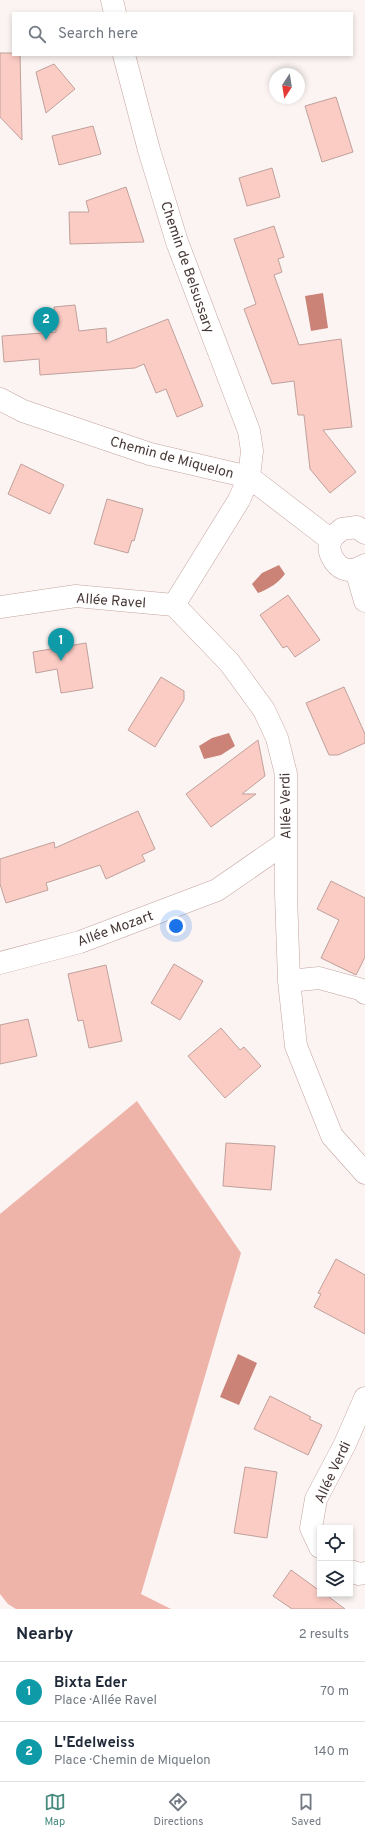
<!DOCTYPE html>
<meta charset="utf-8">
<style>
body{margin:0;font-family:Overpass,sans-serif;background:#f2f2f3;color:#1f2937}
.controls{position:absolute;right:12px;bottom:12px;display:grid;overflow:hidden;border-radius:0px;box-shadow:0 2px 6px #0003}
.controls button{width:36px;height:36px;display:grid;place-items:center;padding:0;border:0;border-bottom:1px solid #e0e1e3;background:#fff;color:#1f2937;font:20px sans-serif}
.compass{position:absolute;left:269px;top:68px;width:36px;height:36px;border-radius:50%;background:#fff;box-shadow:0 2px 6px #0003;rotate:192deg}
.you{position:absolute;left:176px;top:926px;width:14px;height:14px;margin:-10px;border:3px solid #fff;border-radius:50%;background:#1a73e8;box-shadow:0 0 0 6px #1a73e833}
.badge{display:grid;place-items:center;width:26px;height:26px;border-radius:50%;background:#478b7e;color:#fff;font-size:13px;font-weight:700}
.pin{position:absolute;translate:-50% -33px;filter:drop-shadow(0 1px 2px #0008)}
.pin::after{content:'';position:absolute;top:21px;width:14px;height:12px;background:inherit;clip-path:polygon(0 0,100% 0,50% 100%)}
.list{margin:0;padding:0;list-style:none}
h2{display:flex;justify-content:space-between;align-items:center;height:52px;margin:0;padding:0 16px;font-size:17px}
h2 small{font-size:13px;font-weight:400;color:#747a83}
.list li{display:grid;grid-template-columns:26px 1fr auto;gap:12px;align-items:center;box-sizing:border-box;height:60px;padding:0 16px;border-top:1px solid #e0e1e3}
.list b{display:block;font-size:15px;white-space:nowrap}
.list p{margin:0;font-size:13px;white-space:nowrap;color:#747a83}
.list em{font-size:13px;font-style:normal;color:#747a83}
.icon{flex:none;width:22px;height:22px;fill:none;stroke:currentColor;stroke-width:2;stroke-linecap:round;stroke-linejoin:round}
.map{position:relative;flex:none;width:365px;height:1609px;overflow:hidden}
.search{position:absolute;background:#fff;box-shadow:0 2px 6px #0003;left:12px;right:12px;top:12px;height:44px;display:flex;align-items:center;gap:10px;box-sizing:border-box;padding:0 14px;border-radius:0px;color:#747a83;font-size:15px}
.sheet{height:172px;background:#fff}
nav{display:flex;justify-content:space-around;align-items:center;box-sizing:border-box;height:56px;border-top:1px solid #e0e1e3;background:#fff;font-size:11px;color:#747a83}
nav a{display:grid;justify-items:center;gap:2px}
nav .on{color:#478b7e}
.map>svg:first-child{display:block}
.green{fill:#eeb4a9}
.water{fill:#ca8376}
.building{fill:#fbccc4;stroke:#c0a09b}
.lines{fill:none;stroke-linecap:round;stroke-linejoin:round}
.minor-casing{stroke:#c4a49e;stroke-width:23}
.minor{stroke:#fff;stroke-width:22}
.labels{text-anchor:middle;stroke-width:3.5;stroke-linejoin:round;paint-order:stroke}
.street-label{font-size:14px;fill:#473937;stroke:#fff}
</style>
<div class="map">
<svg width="365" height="1609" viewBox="0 0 365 1609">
<rect width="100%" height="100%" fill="#fbf4f3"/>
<!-- green -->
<path class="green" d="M137,1101L241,1253L141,1594L171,1609H16L8,1604L0,1594V1214Z"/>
<!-- water -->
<path class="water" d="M323,293L328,328L311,331L305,296Z
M279,565L285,574C278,583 269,589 258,593L252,584L262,573Z
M229,733L235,746L221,755L204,759L199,746L212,738Z
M238,1354L257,1363L239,1405L220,1397Z"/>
<!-- building -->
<path class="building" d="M0,53H13V55H20L22,140L0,117Z
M54,64L75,89L46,113L36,72Z
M336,97L353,152L322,162L305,106Z
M93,126L101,154L59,165L52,136Z
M272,168L280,197L247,206L239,178Z
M126,187L144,242L70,244L69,212H89L86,201Z
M274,226L284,257L278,259L282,272L274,275L299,345L341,339L352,427L323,430L356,472L330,493L310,469L304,415H298L294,381L272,384L244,309L256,304L234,239Z
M75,305L79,331L106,328L107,343L168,319L203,406L177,417L166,389L156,393L144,364L135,368L40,375L39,359L4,362L2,336L56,332L54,307Z
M21,464L64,485L50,514L8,494Z
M107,499L143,509L134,541L132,540L128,553L94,544Z
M288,595L320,640L295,657L287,646L283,648L260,615Z
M86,643L93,688L61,693L57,669L36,673L33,652Z
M161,677L184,691V700L155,747L128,730Z
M344,687L365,734V743L338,755H329L306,703Z
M258,740L265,776L242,794H256L211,827L186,794Z
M138,811L155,849L142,855L145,861L106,879L100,865L46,883L48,890L6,903L0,884V859L54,842L55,848Z
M331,881L365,898V957L356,975L321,958L339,920L317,909Z
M174,964L203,981L180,1020L151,1003Z
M106,965L122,1041L89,1048L83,1020L78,1021L68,974Z
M28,1019L37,1056L0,1064V1025Z
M221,1028L240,1050L244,1047L261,1066L225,1098L188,1056Z
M226,1143L275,1146L271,1190L223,1186Z
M336,1259L365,1275V1334L314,1307L321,1294L318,1293Z
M270,1396L311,1417L309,1419L322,1425L308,1455L254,1429Z
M245,1467L277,1472L267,1538L234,1533Z
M291,1570L320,1591V1594H325L345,1609H292L273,1596Z"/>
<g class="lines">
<!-- minor casing -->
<g class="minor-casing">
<path id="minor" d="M112,0L115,13
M124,55L149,150L177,242L249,431L252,451L249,477L239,500L174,605L229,662L264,710L277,738L286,774V894L289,981L296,1046L332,1136L365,1173
M0,399L23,411L150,454L249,477L331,540
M365,533L357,527L342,529C339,532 332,536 331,540C326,550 334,565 344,569C351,572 359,568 365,565
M356,570L365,601
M0,607L76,596L174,605
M0,963L80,942L217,890L285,843
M289,981L319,978L363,990L365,993
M320,1547L311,1528L316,1499L345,1444L365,1398
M350,1571L359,1574L365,1573"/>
</g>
<!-- minor -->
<use href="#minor" class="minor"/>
</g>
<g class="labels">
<!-- street labels -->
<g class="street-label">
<text transform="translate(188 267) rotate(71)" y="5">Chemin de Belsussary</text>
<text transform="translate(172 457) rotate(15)" y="5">Chemin de Miquelon</text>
<text transform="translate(111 600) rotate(4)" y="5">Allée Ravel</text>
<text transform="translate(285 806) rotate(-91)" y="5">Allée Verdi</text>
<text transform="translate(115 928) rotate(-20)" y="5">Allée Mozart</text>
<text transform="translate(332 1472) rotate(-65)" y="5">Allée Verdi</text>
</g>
</g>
</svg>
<div class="controls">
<button><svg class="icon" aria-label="locate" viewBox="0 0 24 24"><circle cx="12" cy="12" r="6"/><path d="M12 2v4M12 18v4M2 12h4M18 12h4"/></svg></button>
<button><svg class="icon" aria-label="layers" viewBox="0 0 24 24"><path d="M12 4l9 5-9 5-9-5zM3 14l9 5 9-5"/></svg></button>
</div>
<svg class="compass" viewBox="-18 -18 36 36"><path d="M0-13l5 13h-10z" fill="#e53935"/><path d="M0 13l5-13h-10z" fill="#747a83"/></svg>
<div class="you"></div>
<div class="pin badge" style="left:61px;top:661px;background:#0f9aa8">1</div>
<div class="pin badge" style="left:46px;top:340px;background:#0f9aa8">2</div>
<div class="search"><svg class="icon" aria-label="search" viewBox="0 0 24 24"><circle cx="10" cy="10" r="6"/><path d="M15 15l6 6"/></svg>Search here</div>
</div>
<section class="sheet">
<h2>Nearby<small>2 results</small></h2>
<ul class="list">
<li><span class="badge" style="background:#0f9aa8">1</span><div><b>Bixta Eder</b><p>Place · Allée Ravel</p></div><em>70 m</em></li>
<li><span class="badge" style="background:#0f9aa8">2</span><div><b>L'Edelweiss</b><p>Place · Chemin de Miquelon</p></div><em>140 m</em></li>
</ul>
</section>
<nav>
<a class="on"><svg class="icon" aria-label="map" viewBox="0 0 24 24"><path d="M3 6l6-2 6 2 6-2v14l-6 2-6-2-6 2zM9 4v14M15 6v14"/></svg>Map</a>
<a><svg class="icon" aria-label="directions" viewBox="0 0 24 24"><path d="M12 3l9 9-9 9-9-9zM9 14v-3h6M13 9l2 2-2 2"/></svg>Directions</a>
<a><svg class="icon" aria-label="saved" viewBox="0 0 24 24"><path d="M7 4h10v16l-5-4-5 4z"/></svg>Saved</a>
</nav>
